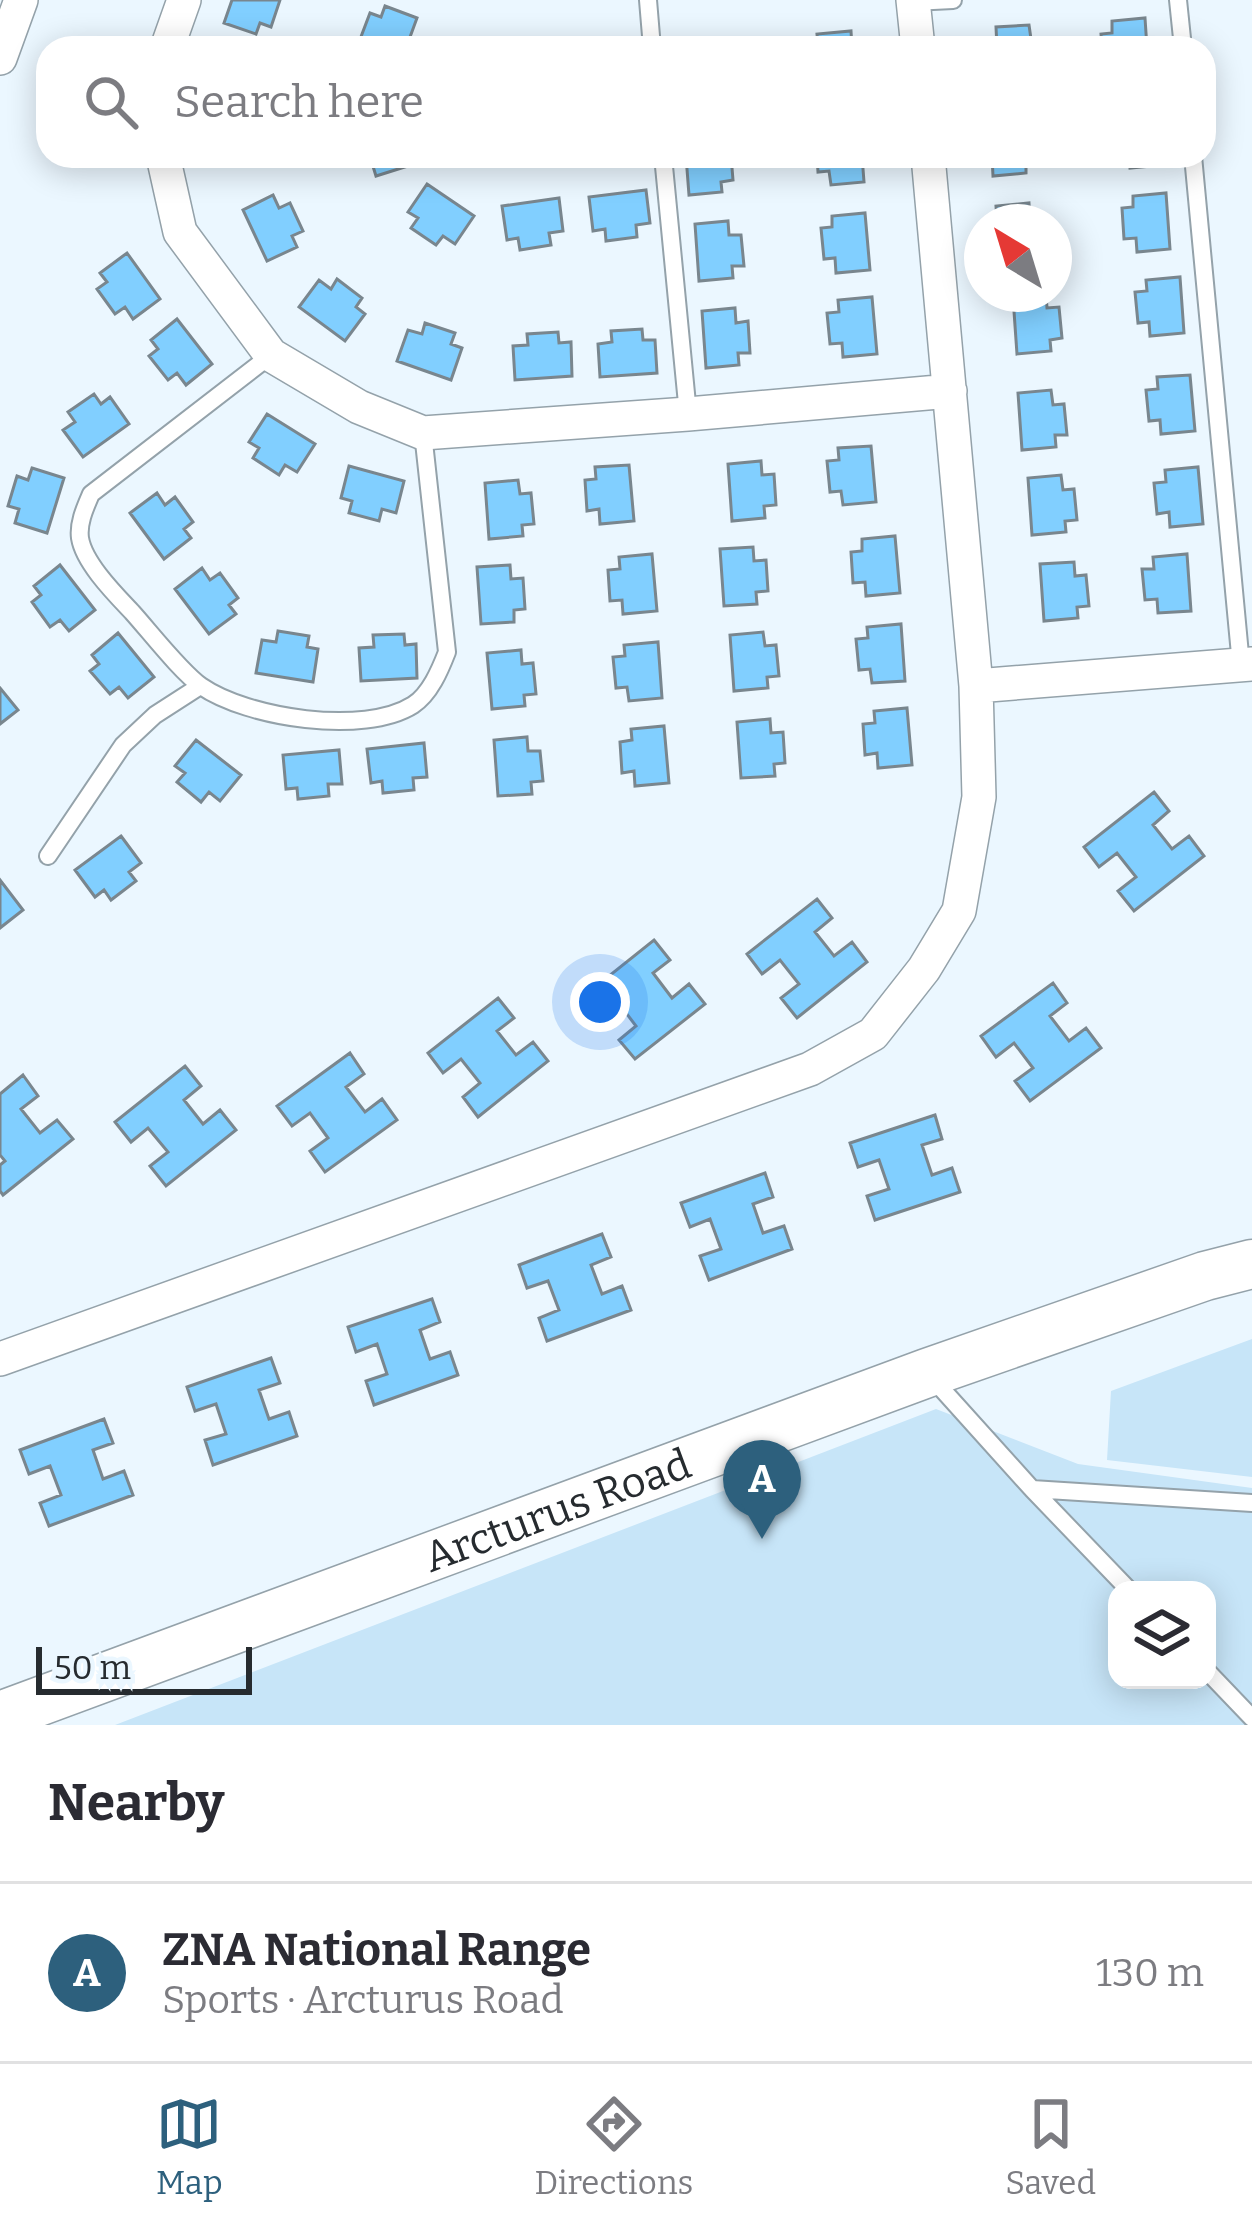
<!DOCTYPE html>
<meta charset="utf-8">
<style>
body{margin:0;font-family:Bitter,serif;background:#f2f2f3;color:#2b2b33}
.controls{position:absolute;right:36px;bottom:36px;display:grid;overflow:hidden;border-radius:24px;box-shadow:0 6px 30px #0003}
.controls button{width:108px;height:108px;display:grid;place-items:center;padding:0;border:0;border-bottom:3px solid #e1e1e2;background:#fff;color:#2b2b33;font:60px sans-serif}
.compass{position:absolute;left:964px;top:204px;width:108px;height:108px;border-radius:50%;background:#fff;box-shadow:0 6px 30px #0003;rotate:322deg}
.scale{position:absolute;left:36px;bottom:30px;width:216px;box-sizing:border-box;padding-left:12px;border:6px solid #262b2f;border-top:0;font-size:33px;line-height:42px;white-space:nowrap;color:#262b2f;-webkit-text-stroke:9px #ebf7ff;paint-order:stroke}
.you{position:absolute;left:600px;top:1002px;width:42px;height:42px;margin:-30px;border:9px solid #fff;border-radius:50%;background:#1a73e8;box-shadow:0 0 0 18px #1a73e833}
.badge{display:grid;place-items:center;width:78px;height:78px;border-radius:50%;background:#2d607d;color:#fff;font-size:39px;font-weight:700}
.pin{position:absolute;translate:-50% -99px;filter:drop-shadow(0 3px 6px #0008)}
.pin::after{content:'';position:absolute;top:63px;width:42px;height:36px;background:inherit;clip-path:polygon(0 0,100% 0,50% 100%)}
.list{margin:0;padding:0;list-style:none}
h2{display:flex;justify-content:space-between;align-items:center;height:156px;margin:0;padding:0 48px;font-size:51px}
h2 small{font-size:39px;font-weight:400;color:#7c7c81}
.list li{display:grid;grid-template-columns:78px 1fr auto;gap:36px;align-items:center;box-sizing:border-box;height:180px;padding:0 48px;border-top:3px solid #e1e1e2}
.list b{display:block;font-size:45px;white-space:nowrap}
.list p{margin:0;font-size:39px;white-space:nowrap;color:#7c7c81}
.list em{font-size:39px;font-style:normal;color:#7c7c81}
.icon{flex:none;width:66px;height:66px;fill:none;stroke:currentColor;stroke-width:2;stroke-linecap:round;stroke-linejoin:round}
.map{position:relative;flex:none;width:1252px;height:1725px;overflow:hidden}
.search{position:absolute;background:#fff;box-shadow:0 6px 30px #0003;left:36px;right:36px;top:36px;height:132px;display:flex;align-items:center;gap:30px;box-sizing:border-box;padding:0 42px;border-radius:36px;color:#7c7c81;font-size:45px}
.sheet{height:336px;background:#fff}
nav{display:flex;justify-content:space-around;align-items:center;box-sizing:border-box;height:168px;border-top:3px solid #e1e1e2;background:#fff;font-size:33px;color:#7c7c81}
nav a{display:grid;justify-items:center;gap:6px}
nav .on{color:#2d607d}
.map>svg:first-child{display:block}
.green{fill:#c7e5f8;fill-rule:evenodd}
.building{fill:#81cfff;stroke:#79868e;stroke-width:3}
.lines{fill:none;stroke-linecap:round;stroke-linejoin:round}
.service-casing{stroke:#94a2aa;stroke-width:20}
.minor-casing{stroke:#94a2aa;stroke-width:36}
.secondary-casing{stroke:#94a2aa;stroke-width:51}
.service{stroke:#fff;stroke-width:16}
.minor{stroke:#fff;stroke-width:33}
.secondary{stroke:#fff;stroke-width:48}
.labels{text-anchor:middle;stroke-width:9;stroke-linejoin:round;paint-order:stroke}
.street-label{font-size:42px;fill:#262b2f;stroke:#ebf7ff}
</style>
<div class="map">
<svg width="1252" height="1725" viewBox="0 0 1252 1725">
<rect width="100%" height="100%" fill="#ebf7ff"/>
<!-- green -->
<path class="green" d="M1252,1339V1477L1107,1460L1111,1391Z
M936,1409L1078,1464L1252,1488V1725H115ZM1117,1590H1207V1680H1117Z"/>
<!-- building -->
<path class="building" d="M232,0H280L271,27L260,23L256,34L224,23Z
M385,6L417,18L406,48H370L359,42L370,13L381,17Z
M1145,18L1147,48H1102L1101,34L1112,33V21Z
M1029,25L1031,39L1042,38L1043,48H997L996,27Z
M851,31L852,48H806L818,45L817,34Z
M714,41V48H680V44Z
M357,156H405L408,166L376,176L372,163L361,166Z
M686,156H731L733,180L721,182L722,192L689,195Z
M817,156H862L864,182L831,185L829,171L818,172Z
M992,156H1037V161H1026V173L993,176Z
M1129,156H1163V165L1130,168Z
M427,184L474,216L455,244L443,236L436,245L411,228L418,218L408,212Z
M646,190L650,223L636,225L637,237L606,241L605,229L593,231L589,197Z
M1166,193L1170,249L1137,252L1136,238L1124,239L1122,208L1133,207V196Z
M273,195L279,208L290,203L303,231L292,236L297,247L267,261L243,210Z
M559,198L563,231L549,233L551,245L520,250L518,238L507,240L502,206Z
M1029,203L1030,218L1042,217V222H997L996,206Z
M865,213L870,270L836,273L835,258L824,259L821,228L832,227V216Z
M728,221L729,235H741L744,266H732L733,278L699,281L695,224Z
M127,253L160,299L133,319L125,307L115,314L97,289L107,282L100,273Z
M1180,277L1184,333L1150,336L1149,322L1138,323L1135,292L1147,291L1146,280Z
M337,279L362,298L356,307L365,314L345,341L299,307L319,280L331,289Z
M1046,294L1047,308L1059,307L1062,338L1050,340L1051,351L1017,354L1013,297Z
M872,297L877,354L843,357L842,343L830,344L827,313L839,312L838,300Z
M735,308L736,323L748,321L750,353H738L739,365L706,368L702,311Z
M177,319L212,364L186,385L177,373L168,380L149,356L158,349L151,340Z
M425,323L455,333L451,344L462,348L451,380L397,361L408,330L422,334Z
M642,329L643,340H655L657,373L600,377L598,344L612,342L611,331Z
M558,332L559,343L571,342L572,376L515,380L513,346L528,345L527,334Z
M1190,375L1195,431L1161,434L1160,420L1149,421L1146,390L1158,389L1157,377Z
M1051,390L1053,405L1064,404L1067,435H1055L1056,447L1022,450L1018,393Z
M94,394L101,404L110,397L129,424L83,457L63,430L75,422L68,412Z
M267,414L315,444L297,472L285,465L279,475L253,458L259,448L249,442Z
M871,446L876,502L843,505L841,491L830,492L827,461L839,460L838,448Z
M761,461L762,475L774,474L776,505L764,506L765,518L732,521L728,464Z
M629,465L634,521L600,524L599,509L587,511L585,480L596,479L595,467Z
M349,466L404,481L396,513L382,509L379,521L349,513L352,501L341,498Z
M1198,467L1203,524L1170,527L1169,512L1157,514L1154,483L1166,482L1165,470Z
M32,468L64,478L47,533L15,523L19,509L8,506L17,476L28,480Z
M1061,475L1063,490L1074,489L1077,520L1065,521L1066,532L1032,535L1028,478Z
M518,480L520,494L531,493L534,524L522,525L523,536L489,539L485,483Z
M157,493L165,505L175,497L193,522L184,529L191,538L164,559L130,513Z
M895,536L900,593L866,596L865,582L853,583L851,552L862,551V539Z
M753,547L754,561L766,560L768,591L756,592L757,604L724,606L720,549Z
M652,554L657,611L623,614L622,600L610,601L608,570L620,569L619,557Z
M1187,554L1191,611L1158,613L1157,599L1145,600L1142,569H1154L1153,557Z
M1074,562L1075,576L1086,575L1089,606L1077,607L1078,618L1044,621L1040,564Z
M60,565L95,610L69,631L60,620L50,627L32,602L41,595L34,586Z
M510,565L511,579L523,578L525,609L514,610V622L481,624L477,567Z
M202,568L210,580L220,573L238,598L229,605L236,614L209,634L175,589Z
M901,624L905,681L872,683L870,669L859,670L856,639L868,638L867,627Z
M278,631L309,636L307,647L318,649L313,682L256,673L262,640L276,642Z
M763,632L765,646L776,645L779,676L767,677L768,688L734,691L730,635Z
M118,633L154,677L128,698L119,687L110,694L90,671L99,664L92,655Z
M404,634L405,645L416,644L417,678L361,681L359,648L374,647L373,635Z
M658,642L662,698L629,701L627,687L616,688L613,657L625,656L624,645Z
M521,650L522,664L533,663L536,694L524,695L525,706L492,709L487,653Z
M0,688L18,710L0,724Z
M907,708L912,765L878,768L877,753L865,755L863,724L875,723L874,711Z
M770,719L771,733L783,732L785,763L774,764L775,776L741,778L737,722Z
M664,726L669,783L635,786L634,771L622,773L620,742L632,740L631,729Z
M527,737L528,751H540L543,781L531,782L532,794L498,796L494,740Z
M196,740L241,775L220,801L209,792L201,802L177,782L185,773L175,766Z
M424,743L427,777L413,778L414,790L383,793L382,781L371,783L367,749Z
M339,750L342,784H328L329,796L298,799L297,788L286,789L283,755Z
M1154,792L1169,811L1153,825L1172,849L1189,836L1204,856L1134,911L1118,891L1136,877L1117,853L1099,867L1084,847Z
M121,836L141,863L129,872L136,881L111,900L104,890L95,897L75,870Z
M0,880L23,910L0,928Z
M817,899L832,918L815,932L834,956L852,942L867,962L797,1018L781,998L799,984L780,960L762,974L747,954Z
M654,940L670,960L653,973L672,998L689,984L705,1004L635,1059L619,1040L636,1026L617,1001L600,1015L584,996Z
M1053,983L1067,1003L1050,1016L1069,1041L1086,1028L1101,1048L1030,1101L1015,1081L1033,1068L1014,1043L996,1057L981,1036Z
M498,998L514,1018L497,1031L516,1055L533,1042L548,1061L478,1117L463,1097L480,1083L461,1059L443,1073L428,1053Z
M350,1053L364,1074L346,1087L365,1112L382,1099L397,1120L325,1172L310,1151L328,1138L310,1113L292,1126L277,1106Z
M185,1066L201,1086L184,1100L203,1124L220,1110L236,1130L166,1186L150,1166L168,1152L148,1128L131,1142L115,1122Z
M23,1075L38,1096L21,1109L40,1133L57,1120L73,1139L3,1195L0,1191V1165L5,1161L0,1155V1094Z
M935,1115L942,1139L922,1145L932,1175L952,1168L960,1192L875,1220L867,1196L889,1189L879,1160L858,1167L850,1143Z
M765,1173L773,1197L753,1204L763,1233L784,1226L792,1249L709,1280L700,1256L721,1249L710,1219L690,1227L681,1203Z
M602,1234L611,1257L591,1265L602,1294L622,1286L631,1310L547,1341L539,1318L559,1310L548,1281L527,1288L519,1265Z
M432,1299L440,1322L420,1330L430,1359L450,1352L458,1375L374,1405L366,1381L387,1374L377,1344L356,1352L348,1327Z
M271,1358L280,1383L259,1390L269,1419L289,1412L297,1436L213,1465L205,1440L226,1434L216,1404L195,1411L187,1387Z
M104,1419L113,1443L93,1450L103,1479L124,1471L133,1495L49,1526L40,1503L61,1495L50,1466L29,1474L20,1450Z"/>
<g class="lines">
<!-- service casing -->
<g class="service-casing">
<path id="service" d="M648,0L652,48
M1178,0L1183,48
M913,2L953,0
M663,156L688,414
M1193,156L1241,665
M271,355L91,494C85,508 78,523 80,538C84,563 115,594 132,612C150,632 181,672 201,686C247,718 364,736 413,705C430,694 440,670 447,652L423,433
M48,856L123,745L155,715L200,686
M932,1378L1032,1489L1252,1503
M1032,1489L1129,1590
M1207,1671L1252,1718"/>
</g>
<!-- minor casing -->
<g class="minor-casing">
<path id="minor" d="M913,0L918,48
M167,48L184,0
M0,58L21,0
M163,156L180,232L271,355L359,407L423,433L688,414L950,391
M976,686L1252,664
M0,1359L810,1069L873,1034L924,969L959,911L979,797L976,686L928,156"/>
</g>
<!-- secondary casing -->
<g class="secondary-casing">
<g id="secondary">
<path id="s1" d="M0,1716L927,1373L1205,1276L1252,1264"/>
</g>
</g>
<!-- service -->
<use href="#service" class="service"/>
<!-- minor -->
<use href="#minor" class="minor"/>
<!-- secondary -->
<use href="#secondary" class="secondary"/>
</g>
<g class="labels">
<!-- street labels -->
<g class="street-label">
<text dy="15" stroke="none"><textPath href="#s1" startOffset="594">Arcturus Road</textPath></text>
</g>
</g>
</svg>
<div class="controls">
<button><svg class="icon" aria-label="layers" viewBox="0 0 24 24"><path d="M12 4l9 5-9 5-9-5zM3 14l9 5 9-5"/></svg></button>
</div>
<svg class="compass" viewBox="-18 -18 36 36"><path d="M0-13l5 13h-10z" fill="#e53935"/><path d="M0 13l5-13h-10z" fill="#7c7c81"/></svg>
<div class="scale">50 m</div>
<div class="you"></div>
<div class="pin badge" style="left:762px;top:1539px">A</div>
<div class="search"><svg class="icon" aria-label="search" viewBox="0 0 24 24"><circle cx="10" cy="10" r="6"/><path d="M15 15l6 6"/></svg>Search here</div>
</div>
<section class="sheet">
<h2>Nearby<small></small></h2>
<ul class="list">
<li><span class="badge">A</span><div><b>ZNA National Range</b><p>Sports · Arcturus Road</p></div><em>130 m</em></li>
</ul>
</section>
<nav>
<a class="on"><svg class="icon" aria-label="map" viewBox="0 0 24 24"><path d="M3 6l6-2 6 2 6-2v14l-6 2-6-2-6 2zM9 4v14M15 6v14"/></svg>Map</a>
<a><svg class="icon" aria-label="directions" viewBox="0 0 24 24"><path d="M12 3l9 9-9 9-9-9zM9 14v-3h6M13 9l2 2-2 2"/></svg>Directions</a>
<a><svg class="icon" aria-label="saved" viewBox="0 0 24 24"><path d="M7 4h10v16l-5-4-5 4z"/></svg>Saved</a>
</nav>
